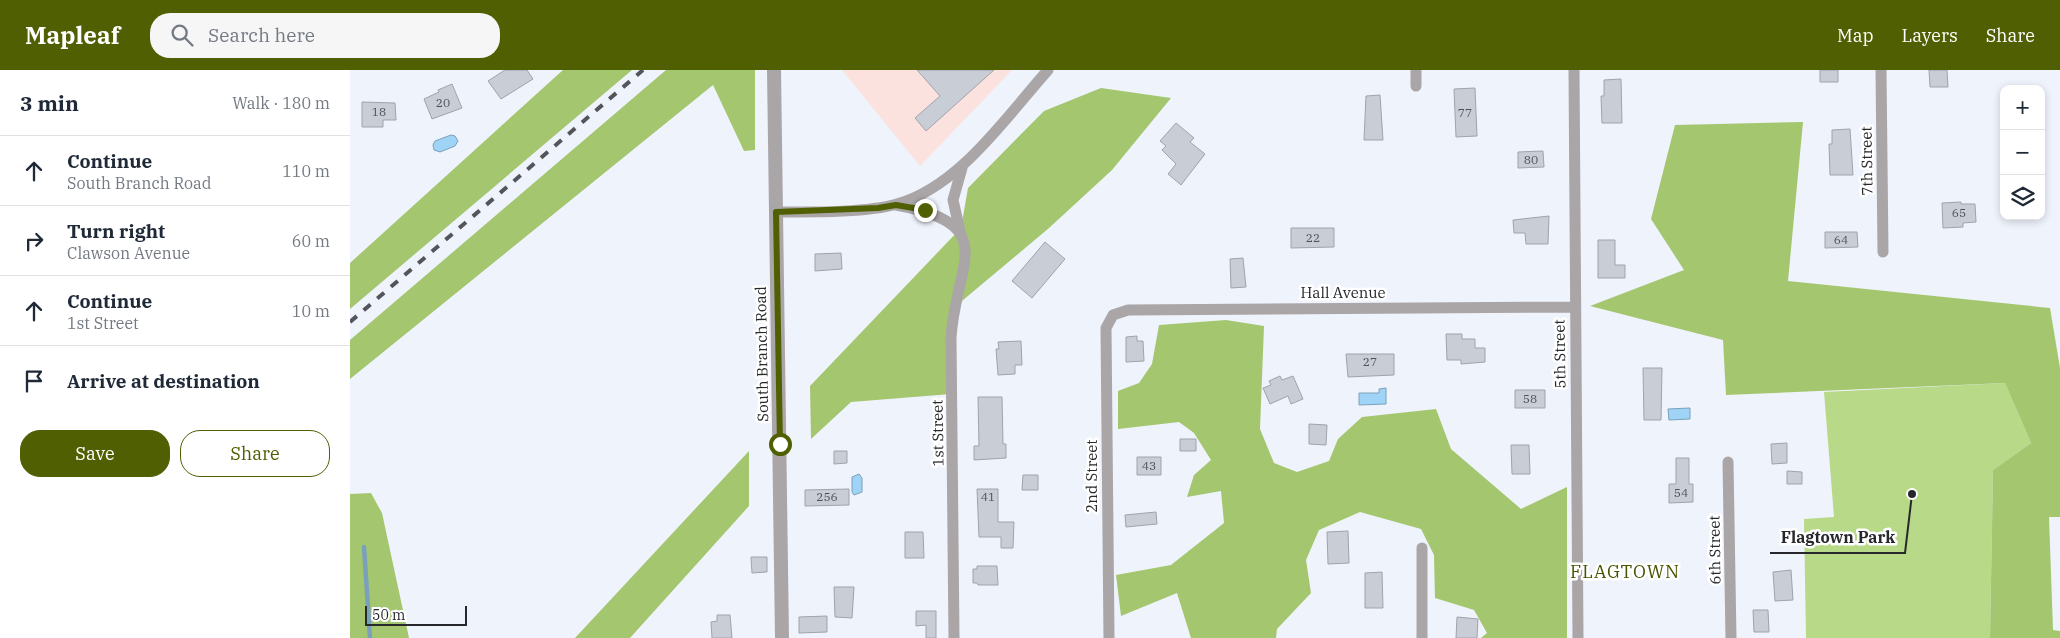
<!DOCTYPE html>
<meta charset="utf-8">
<style>
body{margin:0;font-family:"IBM Plex Serif",serif;background:#f6f6f7;color:#1f2937}
.controls{position:absolute;right:15px;top:15px;display:grid;overflow:hidden;border-radius:10px;box-shadow:0 2px 8px #0003}
.controls button{width:45px;height:45px;display:grid;place-items:center;padding:0;border:0;border-bottom:1px solid #e0e1e3;background:#fff;color:#1f2937;font:25px sans-serif}
.scale{position:absolute;left:15px;bottom:12px;width:102px;box-sizing:border-box;padding-left:5px;border:2px solid #27282c;border-top:0;font-size:14px;line-height:18px;white-space:nowrap;color:#27282c;-webkit-text-stroke:4px #fff;paint-order:stroke}
.stop{position:absolute;width:15px;height:15px;margin:-11px;border:4px solid #4f5f02;border-radius:50%;background:#fff}
.stop.end{background:#4f5f02;border-color:#fff;box-shadow:0 1px 5px #0008}
.list{margin:0;padding:0;list-style:none}
h2{display:flex;justify-content:space-between;align-items:center;height:65px;margin:0;padding:0 20px;font-size:21px}
h2 small{font-size:16px;font-weight:400;color:#747a83}
.list li{display:grid;grid-template-columns:32px 1fr auto;gap:15px;align-items:center;box-sizing:border-box;height:70px;padding:0 20px;border-top:1px solid #e0e1e3}
.list b{display:block;font-size:19px;white-space:nowrap}
.list p{margin:0;font-size:16px;white-space:nowrap;color:#747a83}
.list em{font-size:16px;font-style:normal;color:#747a83}
.actions{display:flex;gap:10px;padding:15px 20px}
.actions a{flex:1;padding:11px 0;border:1px solid #4f5f02;border-radius:20px;text-align:center;font-size:18px;color:#4f5f02}
.actions .main{background:#4f5f02;color:#fff}
.icon{flex:none;width:28px;height:28px;fill:none;stroke:currentColor;stroke-width:2;stroke-linecap:round;stroke-linejoin:round}
.map{position:relative;flex:none;width:1710px;height:568px;overflow:hidden}
header{display:flex;align-items:center;gap:30px;box-sizing:border-box;height:70px;padding:0 25px;background:#4f5f02;color:#fff}
header strong{font-size:24px}
nav{display:flex;gap:28px;margin-inline-start:auto;font-size:18px}
.search{width:350px;height:45px;background:#f6f6f7;display:flex;align-items:center;gap:12px;box-sizing:border-box;padding:0 18px;border-radius:20px;color:#747a83;font-size:19px}
main{display:flex}
aside{flex:1;background:#fff}
.map>svg:first-child{display:block}
.industrial{fill:#fce2de}
.green{fill:#b8d987}
.forest{fill:#a4c66f}
.water{fill:#9fd4f6;stroke:#7ba0b9}
.lines{fill:none;stroke-linecap:round;stroke-linejoin:round}
.stream{stroke:#7ba0b9;stroke-width:4.5}
.building{fill:#c9cdd6;stroke:#9fa3ab}
.minor{stroke:#aaa5a6;stroke-width:11}
.tertiary{stroke:#aaa5a6;stroke-width:14}
.rail{stroke:#53555a;stroke-width:4;stroke-dasharray:9 9;stroke-linecap:butt}
.route{stroke:#4f5f02;stroke-width:6}
.labels{text-anchor:middle;stroke-width:5;stroke-linejoin:round;paint-order:stroke}
.number-label{font-size:12px;fill:#505156}
.street-label{font-size:15px;fill:#27282c;stroke:#fff}
.quarter-label{font-size:18px;letter-spacing:1px;fill:#465501;stroke:#fff}
.leader{fill:none;stroke:#27282c;stroke-width:2}
.callout-dot{fill:#27282c;stroke:#fff;stroke-width:2}
.callout-label{font-size:16px;text-anchor:middle;font-weight:bold;fill:#27282c;stroke:#fff;stroke-width:5;stroke-linejoin:round;paint-order:stroke}
</style>
<header>
<strong>Mapleaf</strong>
<div class="search"><svg class="icon" aria-label="search" viewBox="0 0 24 24"><circle cx="10" cy="10" r="6"/><path d="M15 15l6 6"/></svg>Search here</div>
<nav><a>Map</a><a>Layers</a><a>Share</a></nav>
</header>
<main>
<aside>
<h2>3 min<small>Walk · 180 m</small></h2>
<ul class="list">
<li><svg class="icon" aria-label="ahead" viewBox="0 0 24 24"><path d="M12 20V5M6 11l6-6 6 6"/></svg><div><b>Continue</b><p>South Branch Road</p></div><em>110 m</em></li>
<li><svg class="icon" aria-label="right" viewBox="0 0 24 24"><path d="M7 20v-9h11M14 6l5 5-5 5"/></svg><div><b>Turn right</b><p>Clawson Avenue</p></div><em>60 m</em></li>
<li><svg class="icon" aria-label="ahead" viewBox="0 0 24 24"><path d="M12 20V5M6 11l6-6 6 6"/></svg><div><b>Continue</b><p>1st Street</p></div><em>10 m</em></li>
<li><svg class="icon" aria-label="arrive" viewBox="0 0 24 24"><path d="M6 21V4h12l-3 4 3 4H6"/></svg><div><b>Arrive at destination</b></div></li>
</ul>
<div class="actions"><a class="main">Save</a><a>Share</a></div>
</aside>
<div class="map">
<svg width="1710" height="568" viewBox="0 0 1710 568">
<rect width="100%" height="100%" fill="#eff3fc"/>
<!-- industrial -->
<path class="industrial" d="M492,0H662L570,96Z"/>
<!-- green -->
<path class="green" d="M1655,313L1681,373L1643,400L1640,568H1456L1454,449L1484,447L1474,322Z"/>
<!-- forest -->
<path class="forest" d="M213,0H282L0,239V193Z
M316,0H405V80L394,81L363,15L0,309V270Z
M751,18L821,28L762,100L699,158L600,241L601,324L501,332L461,369L460,316L611,158L618,118L694,41Z
M1453,52L1438,211L1700,238L1710,298V447H1699L1703,560L1710,561V568H1640L1643,400L1681,373L1655,313L1376,325L1373,270L1240,236L1334,200L1301,149L1325,55Z
M876,250L914,256L910,359L924,393L947,402L979,391L988,369L1012,347L1086,339L1101,379L1171,439L1217,417V568H1131L1137,563L1124,540L1085,528L1084,485L1071,459L1010,442L969,460L956,490L961,523L927,559L926,568H841L827,523L771,546L766,505L821,495L874,453L871,421L837,427L844,405L861,390L844,363L829,352L768,359V321L789,313L802,294L809,255Z
M399,381V436L280,568H225Z
M21,423L32,443L59,568H0V424Z"/>
<!-- water -->
<path class="water" d="M101,65L105,66L108,71L105,76L90,82L84,80L83,75L85,71Z
M1036,318V334L1009,335V323H1029V319Z
M1340,338V349L1319,350L1318,339Z
M509,404L512,408V422L504,425L502,422V407Z"/>
<g class="lines">
<!-- stream -->
<path class="stream" d="M14,477L20,568"/>
</g>
<!-- building -->
<path class="building" d="M155,0H177L183,9L151,29L138,11Z
M567,0H644L576,61L565,48L590,26Z
M1470,0H1488V12H1470Z
M1579,0H1597L1598,17H1580Z
M1271,9L1272,53H1252L1251,26H1254V10Z
M102,14L112,38L82,49L74,29L89,22L88,20Z
M1125,18L1127,66L1106,67L1104,19Z
M1030,25L1033,70H1014L1016,26Z
M12,32L45,33L46,50H33V57H12Z
M826,53L844,68L840,72L855,84L831,115L818,104L826,94L812,80L816,76L810,71Z
M1500,59L1503,105H1480L1479,74H1482V60Z
M1193,81L1194,97L1168,98V82Z
M1611,132V134H1625L1626,152L1613,153V157L1593,158L1592,133Z
M1199,146L1198,174H1176L1175,163H1164L1163,150Z
M941,158H984V177L941,178Z
M1475,162H1507L1508,177L1475,178Z
M1248,170H1265V195H1275V208H1248Z
M695,172L715,189L682,228L662,211Z
M491,183L492,199L465,201V184Z
M893,188L896,217L881,218L880,189Z
M1096,264H1112V269H1125V278H1135V292L1111,294V290H1097Z
M787,266V271H793L794,291L776,292V267Z
M671,271L672,295H665V304L648,305L646,279H649L648,272Z
M996,284H1044V305L998,307Z
M1293,298H1312L1311,350H1294Z
M930,306L932,310L943,306L953,329L941,334L938,326L920,334L913,318L921,315L919,311Z
M1165,320H1195V338H1165Z
M628,327H652L653,374H656V388L624,390V376H629Z
M959,354L977,355L976,375L959,374Z
M830,369H846V381H830Z
M1437,373V393L1422,394L1421,374Z
M1161,375H1179L1180,404H1162Z
M484,381H497V393L484,394Z
M787,387H811V405H787Z
M1326,388H1339V414H1343V432L1319,433V414H1326Z
M1437,401L1452,402V414H1437Z
M673,405H688V420H672Z
M499,419V435L455,436V420Z
M627,419H648V452H664L663,478H651V467H629Z
M806,442L807,454L776,457L775,445Z
M998,461L999,493L978,494L977,462Z
M555,462H573L574,488H555Z
M401,487H417V502L402,503Z
M627,496H647L648,515H628L627,513H623V499H627Z
M1441,500L1443,530L1425,531L1423,502Z
M1032,502L1033,538H1015V503Z
M484,517H504L502,548L485,547Z
M1403,540H1418L1419,562H1404Z
M566,541H586V568H576V555L566,556Z
M367,545H380L382,568H362L361,552L367,551Z
M477,546V562L449,563V547Z
M1107,547L1128,549L1127,568H1106Z"/>
<g class="lines">
<!-- minor -->
<path class="minor" d="M1066,0V16
M1224,0L1228,568
M1531,0L1533,182
M546,135C653,154 605,194 601,268L604,568
M426,142C459,142 516,143 547,134C609,117 656,47 698,0
M610,161L603,130L612,98
M1378,392L1381,568
M1072,478V568
M759,568L756,258L763,245L778,240L1224,237"/>
<!-- tertiary -->
<path class="tertiary" d="M424,0L432,568"/>
<!-- rail -->
<path class="rail" d="M0,252L293,0"/>
</g>
<g class="lines">
<!-- route -->
<path class="route" d="M430,374L426,142L528,138L546,135L575,140"/>
</g>
<g class="labels">
<!-- number labels -->
<g class="number-label">
<text x="93" y="37">20</text>
<text x="29" y="46">18</text>
<text x="1115" y="47">77</text>
<text x="1181" y="94">80</text>
<text x="1609" y="147">65</text>
<text x="963" y="172">22</text>
<text x="1491" y="174">64</text>
<text x="1020" y="296">27</text>
<text x="1180" y="333">58</text>
<text x="799" y="400">43</text>
<text x="1331" y="427">54</text>
<text x="477" y="431">256</text>
<text x="638" y="431">41</text>
</g>
<!-- street labels -->
<g class="street-label">
<text transform="translate(1517 91) rotate(-91)" y="5">7th Street</text>
<text x="993" y="228">Hall Avenue</text>
<text transform="translate(412 284) rotate(-91)" y="5">South Branch Road</text>
<text transform="translate(1210 284) rotate(-91)" y="5">5th Street</text>
<text transform="translate(588 363) rotate(-91)" y="5">1st Street</text>
<text transform="translate(742 406) rotate(-90)" y="5">2nd Street</text>
<text transform="translate(1365 480) rotate(-91)" y="5">6th Street</text>
</g>
<!-- quarter labels -->
<g class="quarter-label">
<text x="1275" y="508">FLAGTOWN</text>
</g>
</g>
<!-- callouts -->
<path class="leader" d="M1562 424L1555 483H1420"/>
<circle class="callout-dot" cx="1562" cy="424" r="5"/>
<g class="callout-label">
<text x="1488" y="473">Flagtown Park</text>
</g>
</svg>
<div class="controls">
<button>+</button>
<button>−</button>
<button><svg class="icon" aria-label="layers" viewBox="0 0 24 24"><path d="M12 4l9 5-9 5-9-5zM3 14l9 5 9-5"/></svg></button>
</div>
<div class="scale">50 m</div>
<div class="stop" style="left:430px;top:374px"></div>
<div class="stop end" style="left:575px;top:140px"></div>
</div>
</main>
